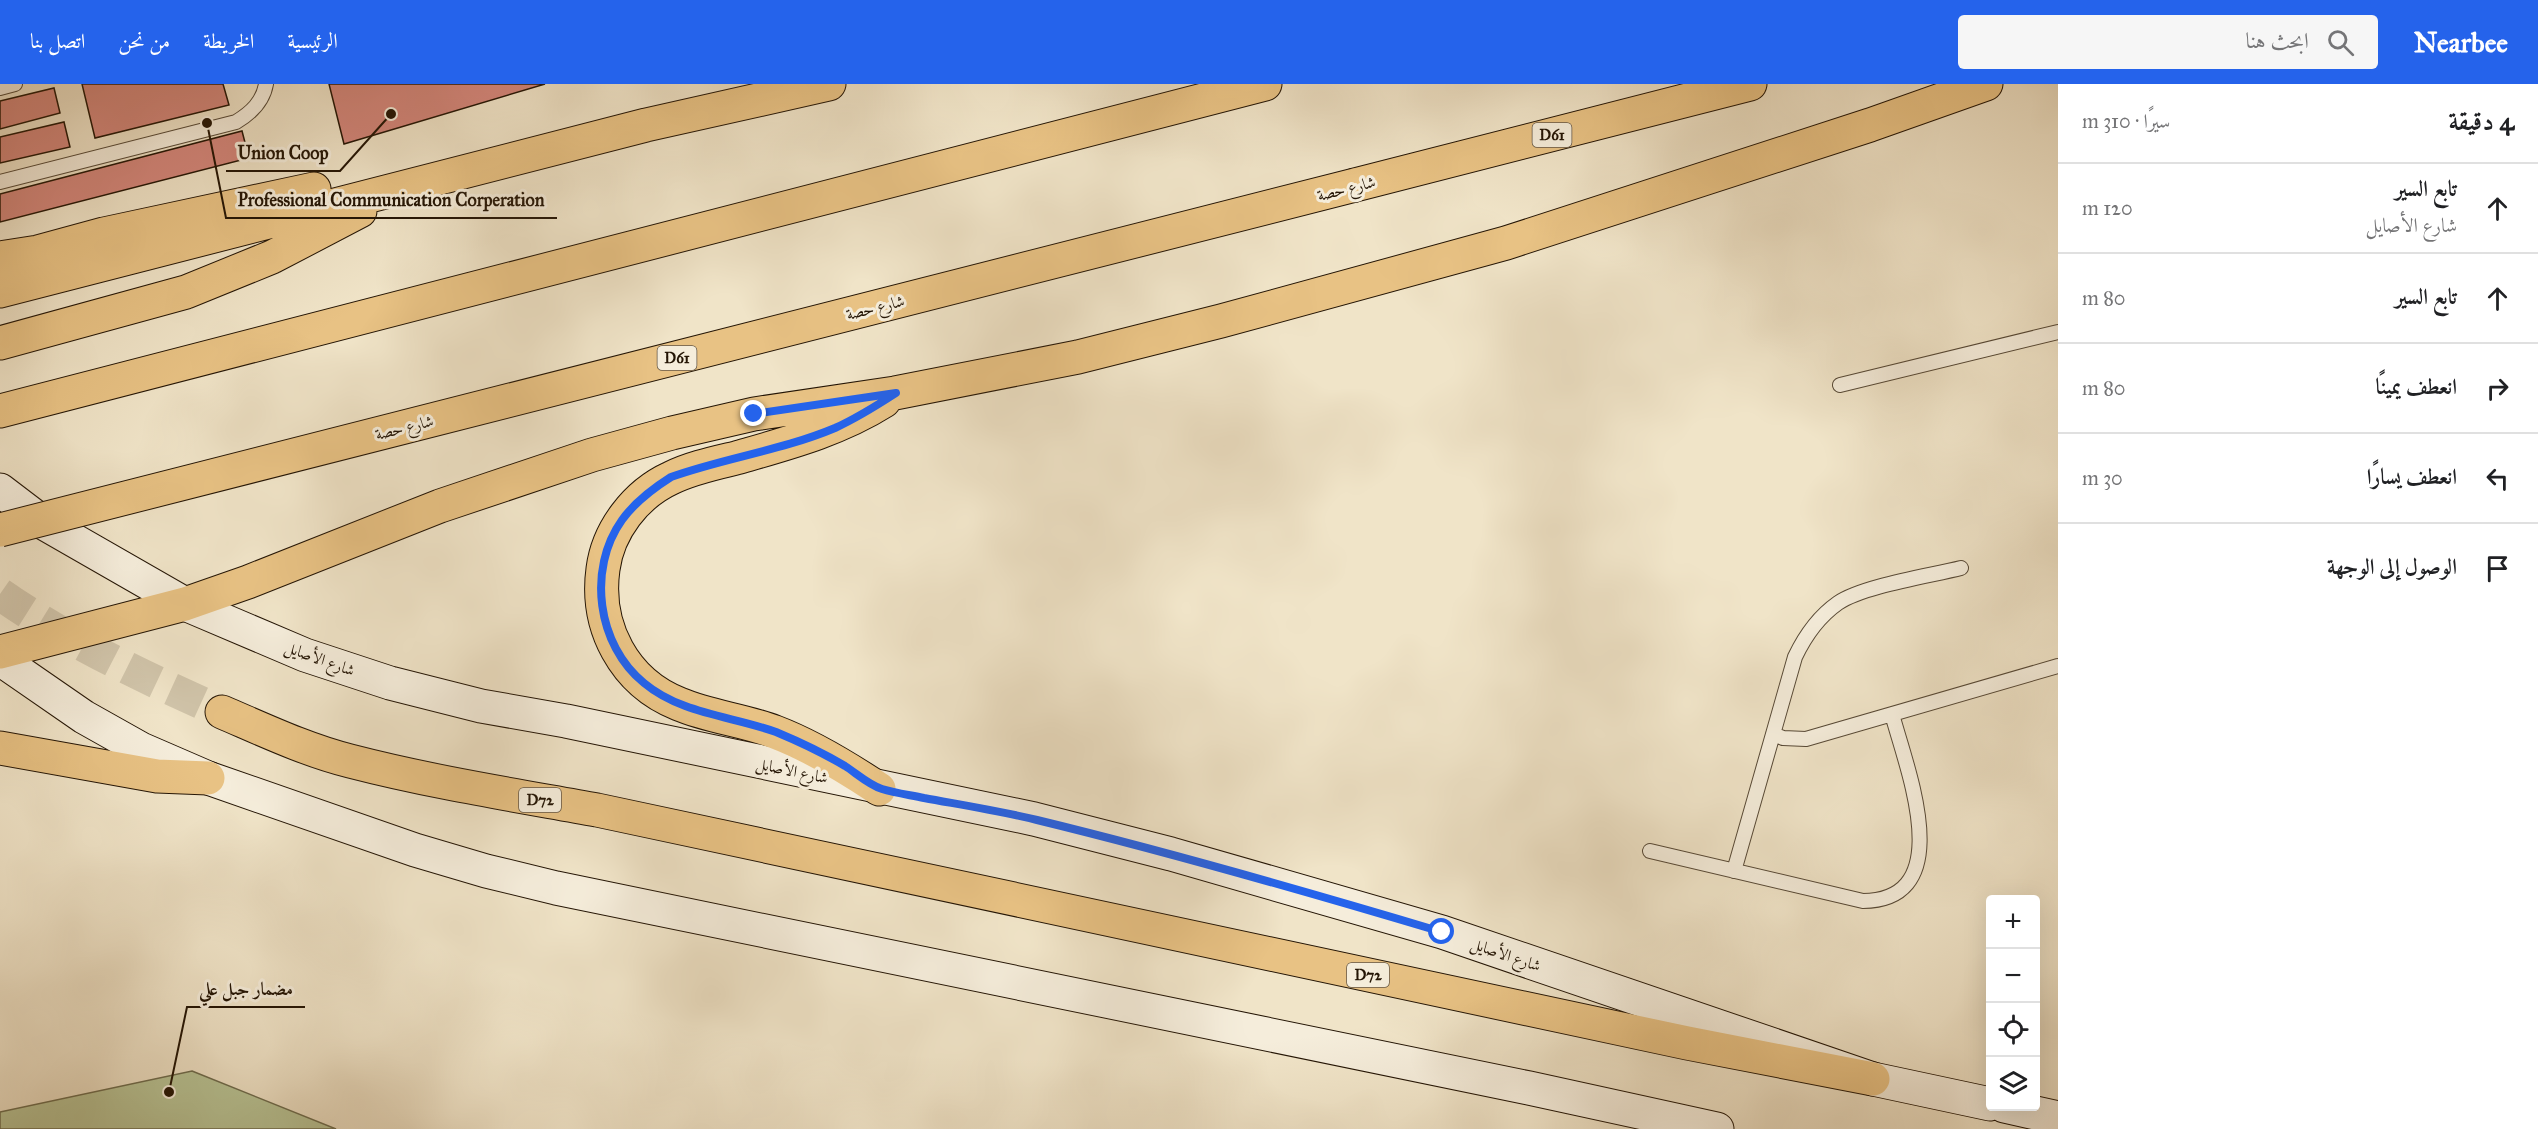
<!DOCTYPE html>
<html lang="ar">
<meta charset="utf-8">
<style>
body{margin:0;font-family:"IM FELL Great Primer",Amiri,serif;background:#f6f6f6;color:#202124;direction:rtl}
.controls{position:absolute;right:18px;bottom:18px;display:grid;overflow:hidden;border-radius:6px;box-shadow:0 6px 24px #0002}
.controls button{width:54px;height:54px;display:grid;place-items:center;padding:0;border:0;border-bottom:2px solid #e0e0e0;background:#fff;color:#202124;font:30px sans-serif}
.stop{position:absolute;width:18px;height:18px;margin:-14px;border:4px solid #2563eb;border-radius:50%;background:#fff}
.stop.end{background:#2563eb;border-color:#fff;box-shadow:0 2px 6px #0008}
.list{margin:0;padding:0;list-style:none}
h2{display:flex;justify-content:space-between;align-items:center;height:78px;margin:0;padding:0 24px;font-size:26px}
h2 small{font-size:20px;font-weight:400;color:#757577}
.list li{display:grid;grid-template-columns:39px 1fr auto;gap:18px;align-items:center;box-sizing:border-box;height:90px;padding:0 24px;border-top:2px solid #e0e0e0}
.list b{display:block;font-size:22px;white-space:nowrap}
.list p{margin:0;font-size:20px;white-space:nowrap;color:#757577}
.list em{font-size:20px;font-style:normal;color:#757577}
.icon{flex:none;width:33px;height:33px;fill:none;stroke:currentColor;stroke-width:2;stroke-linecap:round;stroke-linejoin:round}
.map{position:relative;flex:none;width:2058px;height:1045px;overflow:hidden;direction:ltr}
header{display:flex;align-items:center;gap:36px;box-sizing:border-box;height:84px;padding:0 30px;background:#2563eb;color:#fff}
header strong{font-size:28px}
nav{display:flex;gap:33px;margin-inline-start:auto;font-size:21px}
.search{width:420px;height:54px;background:#f6f6f6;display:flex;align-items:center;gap:15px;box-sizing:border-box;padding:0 21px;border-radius:6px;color:#757577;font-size:22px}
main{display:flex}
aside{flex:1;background:#fff}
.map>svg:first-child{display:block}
.green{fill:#b8c496;stroke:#6e6c4e;stroke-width:1.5}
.building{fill:#d3867b;stroke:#241505;stroke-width:1.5}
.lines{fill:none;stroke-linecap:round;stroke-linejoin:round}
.primary-tunnel{stroke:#d1c5ab;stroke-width:33;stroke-dasharray:33 16;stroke-linecap:butt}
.service-casing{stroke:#574936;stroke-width:16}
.secondary-casing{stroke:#241505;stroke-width:35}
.primary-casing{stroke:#241505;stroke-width:35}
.service{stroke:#f5eddb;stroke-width:14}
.secondary{stroke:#f5eddb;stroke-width:33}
.primary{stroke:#e8c284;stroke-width:33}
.primary-bridge-casing{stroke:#241505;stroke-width:35;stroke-linecap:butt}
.primary-bridge{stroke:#e8c284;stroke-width:33}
.route{stroke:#2563eb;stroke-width:8}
.labels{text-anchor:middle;stroke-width:6;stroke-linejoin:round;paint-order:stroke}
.shield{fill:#f5eddb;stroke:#635645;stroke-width:1.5}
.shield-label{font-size:15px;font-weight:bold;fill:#241505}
.street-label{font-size:16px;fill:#241505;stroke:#f5eddb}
.leader{fill:none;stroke:#241505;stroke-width:2}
.callout-dot{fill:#241505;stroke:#f5eddb;stroke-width:2}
.callout-label{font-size:18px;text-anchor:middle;font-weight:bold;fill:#241505;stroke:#f5eddb;stroke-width:6;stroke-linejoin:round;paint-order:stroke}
</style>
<header>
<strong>Nearbee</strong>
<div class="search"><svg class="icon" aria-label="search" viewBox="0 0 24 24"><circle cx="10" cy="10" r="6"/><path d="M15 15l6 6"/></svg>ابحث هنا</div>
<nav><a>الرئيسية</a><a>الخريطة</a><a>من نحن</a><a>اتصل بنا</a></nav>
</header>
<main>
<aside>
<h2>4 دقيقة<small>سيرًا · 310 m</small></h2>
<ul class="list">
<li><svg class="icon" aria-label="ahead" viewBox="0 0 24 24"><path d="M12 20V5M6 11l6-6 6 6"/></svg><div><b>تابع السير</b><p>شارع الأصايل</p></div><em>120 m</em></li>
<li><svg class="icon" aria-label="ahead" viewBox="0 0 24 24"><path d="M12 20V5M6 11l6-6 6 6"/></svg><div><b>تابع السير</b></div><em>80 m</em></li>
<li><svg class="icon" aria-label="right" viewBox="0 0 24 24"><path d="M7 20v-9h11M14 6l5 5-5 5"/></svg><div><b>انعطف يمينًا</b></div><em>80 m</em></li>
<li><svg class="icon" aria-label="left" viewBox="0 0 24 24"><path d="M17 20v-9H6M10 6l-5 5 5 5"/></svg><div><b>انعطف يسارًا</b></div><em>30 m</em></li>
<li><svg class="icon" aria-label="arrive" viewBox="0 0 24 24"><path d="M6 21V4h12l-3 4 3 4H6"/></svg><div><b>الوصول إلى الوجهة</b></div></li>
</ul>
</aside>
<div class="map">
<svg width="2058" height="1045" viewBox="0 0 2058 1045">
<rect width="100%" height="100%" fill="#f0e4c8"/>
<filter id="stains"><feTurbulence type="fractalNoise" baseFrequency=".00333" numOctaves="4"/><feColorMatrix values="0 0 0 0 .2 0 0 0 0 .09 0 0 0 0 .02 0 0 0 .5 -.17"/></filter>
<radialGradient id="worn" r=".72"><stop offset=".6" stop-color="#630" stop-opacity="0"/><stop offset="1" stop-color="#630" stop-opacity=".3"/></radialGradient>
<!-- green -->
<path class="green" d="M192,987L336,1045H0V1028Z"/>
<!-- building -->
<path class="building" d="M82,0H223L229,21L95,54Z
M329,0H545L344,60Z
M54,4L60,29L0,45V17Z
M64,38L70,63L0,79V53Z
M242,47L249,74L0,138V110Z"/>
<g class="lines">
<!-- primary-tunnel -->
<path class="primary-tunnel" d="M0,510C69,558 145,594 222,628"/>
<!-- service casing -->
<g class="service-casing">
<path id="service" d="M0,4L15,0
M0,98L236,38C251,29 263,18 266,0
M1840,301L2058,248
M1773,650L1783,654L1806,655L2058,582
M1650,767L1863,817C1960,816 1906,683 1892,630
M1734,787L1795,573C1805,552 1818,533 1838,519C1863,502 1929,492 1961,484"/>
</g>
<!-- secondary casing -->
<g class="secondary-casing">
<path id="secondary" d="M0,406L42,438L185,520L305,571L390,599L481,622L566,637L1034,735L1171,770L1442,848L1873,995L1990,1020
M0,575L84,633L141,665L208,694L415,766L486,787L556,804L1529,1004L1717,1045
M2004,1022L2058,1034"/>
</g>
<!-- primary casing -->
<g class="primary-casing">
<path id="primary" d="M1355,101L1750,0
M0,174L38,168L104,150L314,105
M0,207L646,41L829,0
M0,259L186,208L272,173L360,127
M0,327L1265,0
M0,568L185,520L248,498L440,422L592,371L672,349L754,330L895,309L1078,273L1221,237L1506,159L1870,41L1986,0
M222,628C264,646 306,666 350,677C431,698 514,711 597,726L1687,959L1873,995
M0,664L157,692L208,694
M879,705C846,683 812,662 775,648C744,636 710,633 679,620C624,598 595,543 603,485C608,446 636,410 671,394C691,384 715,379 736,374C788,359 838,346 884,317"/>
</g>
<!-- service -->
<use href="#service" class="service"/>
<!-- secondary -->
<use href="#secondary" class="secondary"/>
<!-- primary -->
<use href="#primary" class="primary"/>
<!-- primary-bridge casing -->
<g class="primary-bridge-casing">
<path id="primary-bridge" d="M0,446L1355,101"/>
</g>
<!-- primary-bridge -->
<use href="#primary-bridge" class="primary-bridge"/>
</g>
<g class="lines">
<!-- route -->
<path class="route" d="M754,330L896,309C876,322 857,334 835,344C783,366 724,374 671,393C652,405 635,418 622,436C587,485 597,561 644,599C681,630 732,632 776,648C800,658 823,669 845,682C856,689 869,701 882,705C895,709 910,711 924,714C962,721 1000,727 1037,736C1173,769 1308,808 1442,848"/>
</g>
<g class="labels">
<!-- shield labels -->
<g class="shield">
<rect x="1532.5" y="39" width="39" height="24" rx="4.5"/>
<rect x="657.5" y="262" width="39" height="24" rx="4.5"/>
<rect x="519" y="704" width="42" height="24" rx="4.5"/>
<rect x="1347" y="879" width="42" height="24" rx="4.5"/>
</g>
<g class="shield-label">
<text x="1552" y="56">D61</text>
<text x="677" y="279">D61</text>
<text x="540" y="721">D72</text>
<text x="1368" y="896">D72</text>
</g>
<!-- street labels -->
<g class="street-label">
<text transform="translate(1346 104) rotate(-14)" y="6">شارع حصة</text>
<text transform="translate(875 223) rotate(-14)" y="6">شارع حصة</text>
<text transform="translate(404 343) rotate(-14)" y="6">شارع حصة</text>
<text transform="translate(320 574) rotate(20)" y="6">شارع الأصايل</text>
<text transform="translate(792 686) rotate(12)" y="6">شارع الأصايل</text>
<text transform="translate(1506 870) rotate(19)" y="6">شارع الأصايل</text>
</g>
</g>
<!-- callouts -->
<path class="leader" d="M391 30L340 87H226M207 39L226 134H557M169 1008L187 923H305"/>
<g class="callout-dot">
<circle cx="391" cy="30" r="6"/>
<circle cx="207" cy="39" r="6"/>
<circle cx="169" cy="1008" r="6"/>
</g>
<g class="callout-label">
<text x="283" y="75">Union Coop</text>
<text x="391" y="122">Professional Communication Corperation</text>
<text x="246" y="911">مضمار جبل علي</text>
</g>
<rect width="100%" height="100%" filter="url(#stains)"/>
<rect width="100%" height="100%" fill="url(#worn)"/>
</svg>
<div class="controls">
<button>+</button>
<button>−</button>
<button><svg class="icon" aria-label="locate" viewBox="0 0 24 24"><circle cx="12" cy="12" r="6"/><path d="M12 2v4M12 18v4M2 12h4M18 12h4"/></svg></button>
<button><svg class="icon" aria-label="layers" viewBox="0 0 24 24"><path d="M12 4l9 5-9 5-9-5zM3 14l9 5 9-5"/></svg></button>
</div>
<div class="stop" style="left:1442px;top:848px"></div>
<div class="stop end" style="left:754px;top:330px"></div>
</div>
</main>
